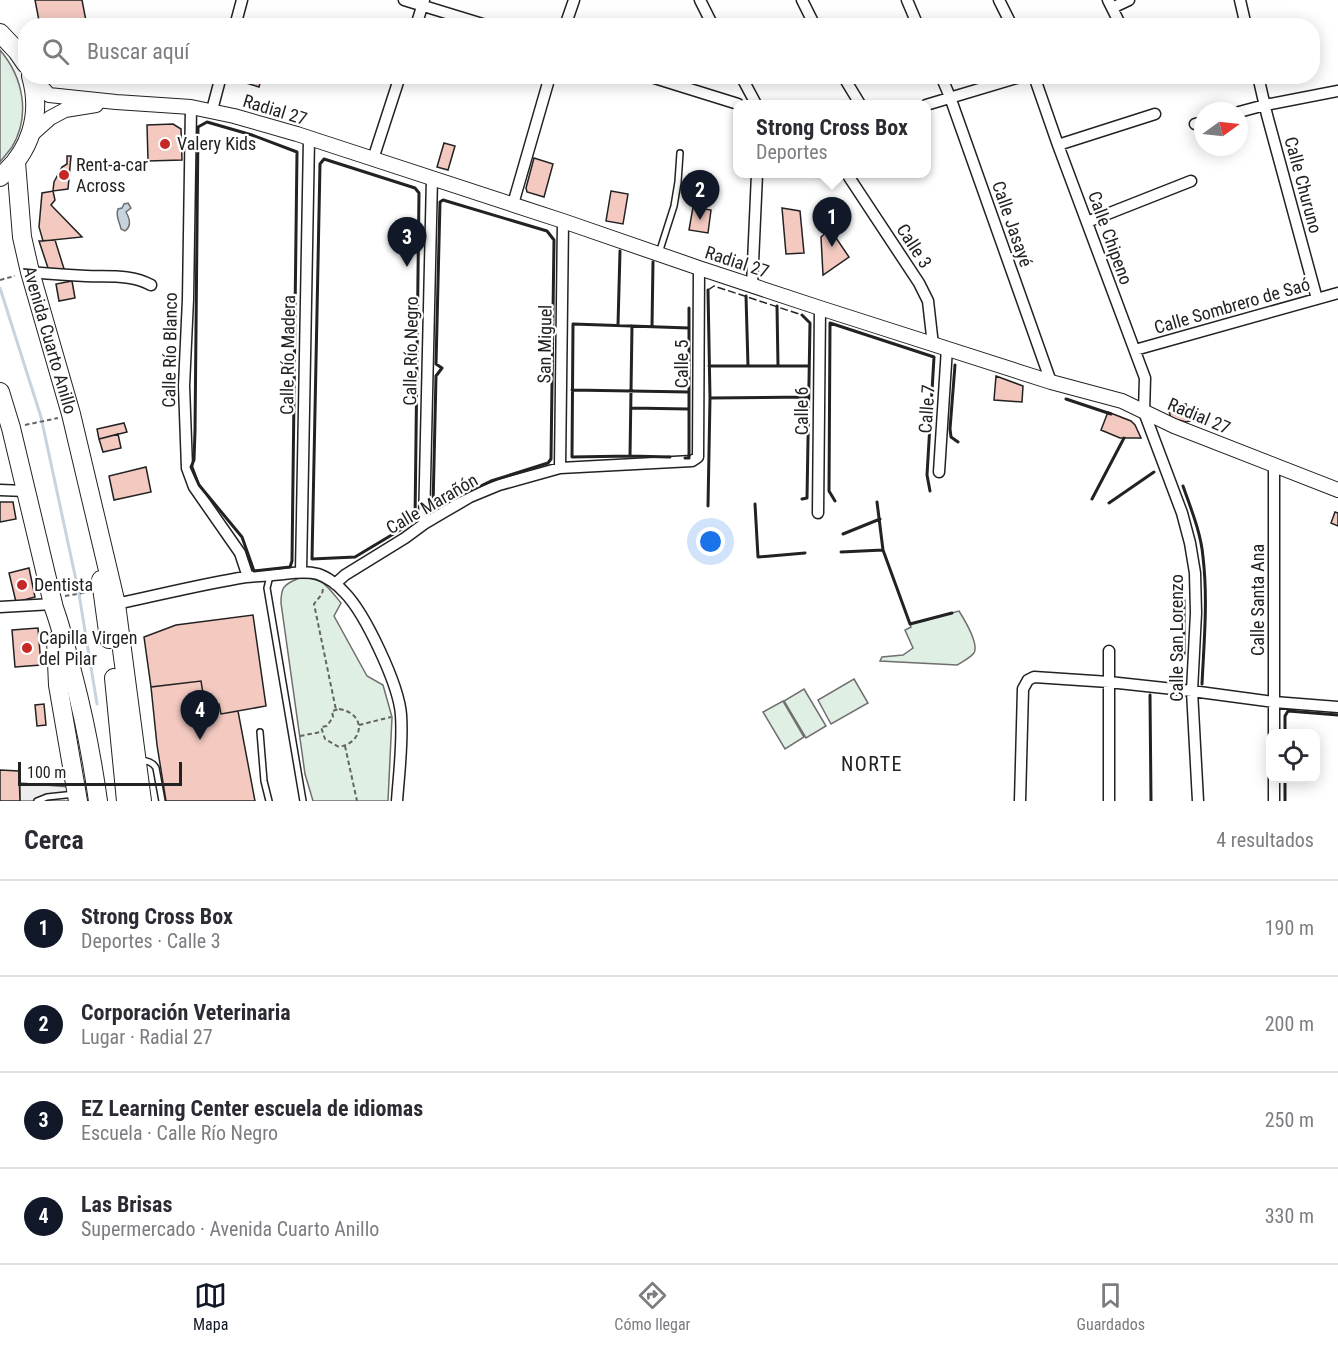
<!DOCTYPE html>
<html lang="es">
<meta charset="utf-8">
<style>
body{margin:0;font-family:"Roboto Condensed",sans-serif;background:#f2f2f3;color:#2b2b33}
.controls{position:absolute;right:18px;bottom:18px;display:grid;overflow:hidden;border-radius:12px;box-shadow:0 3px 15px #0003}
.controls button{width:54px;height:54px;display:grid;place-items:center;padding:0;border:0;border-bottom:2px solid #e1e1e2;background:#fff;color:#2b2b33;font:30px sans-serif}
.compass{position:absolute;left:1194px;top:102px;width:54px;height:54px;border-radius:50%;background:#fff;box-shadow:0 3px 15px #0003;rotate:75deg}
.scale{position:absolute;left:18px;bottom:15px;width:164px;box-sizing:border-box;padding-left:6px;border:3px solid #222;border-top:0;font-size:16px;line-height:21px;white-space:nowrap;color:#222;-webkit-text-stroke:4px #fff;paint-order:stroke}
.you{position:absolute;left:711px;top:542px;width:21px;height:21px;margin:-15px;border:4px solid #fff;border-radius:50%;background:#1a73e8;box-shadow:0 0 0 9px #1a73e833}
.badge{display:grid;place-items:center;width:39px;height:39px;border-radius:50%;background:#111827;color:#fff;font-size:20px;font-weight:700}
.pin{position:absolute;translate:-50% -50px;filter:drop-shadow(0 2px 3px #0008)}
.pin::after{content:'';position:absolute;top:32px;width:21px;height:18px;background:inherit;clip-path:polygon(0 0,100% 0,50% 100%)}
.popup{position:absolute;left:733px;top:100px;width:198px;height:78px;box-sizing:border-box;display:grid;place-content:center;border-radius:12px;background:#fff;filter:drop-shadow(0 2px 4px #0005);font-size:20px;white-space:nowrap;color:#7c7c81}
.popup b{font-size:22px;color:#2b2b33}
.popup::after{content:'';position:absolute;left:50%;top:100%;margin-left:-12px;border:12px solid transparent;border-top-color:#fff}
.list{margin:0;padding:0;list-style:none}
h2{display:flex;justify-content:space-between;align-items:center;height:78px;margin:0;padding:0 24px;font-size:26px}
h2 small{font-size:20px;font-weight:400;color:#7c7c81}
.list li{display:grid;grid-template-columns:39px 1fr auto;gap:18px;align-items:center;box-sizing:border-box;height:96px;padding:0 24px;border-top:2px solid #e1e1e2}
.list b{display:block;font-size:22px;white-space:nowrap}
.list p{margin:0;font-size:20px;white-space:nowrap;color:#7c7c81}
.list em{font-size:20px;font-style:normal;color:#7c7c81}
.icon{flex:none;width:33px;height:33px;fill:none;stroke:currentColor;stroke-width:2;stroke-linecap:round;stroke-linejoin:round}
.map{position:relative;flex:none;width:1338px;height:801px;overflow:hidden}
.search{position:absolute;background:#fff;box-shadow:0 3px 15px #0003;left:18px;right:18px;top:18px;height:66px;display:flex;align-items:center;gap:15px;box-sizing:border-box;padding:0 21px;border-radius:24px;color:#7c7c81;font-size:22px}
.sheet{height:462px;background:#fff}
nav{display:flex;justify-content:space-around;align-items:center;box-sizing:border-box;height:84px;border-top:2px solid #e1e1e2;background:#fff;font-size:16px;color:#7c7c81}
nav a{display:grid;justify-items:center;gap:3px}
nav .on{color:#111827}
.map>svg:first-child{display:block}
.green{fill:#e0efe3;stroke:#6f6f6f;stroke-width:1.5}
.parking{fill:#ededed;stroke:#6f6f6f;stroke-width:1.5}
.water{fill:#c7d3dd;stroke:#6f6f6f;stroke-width:1.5}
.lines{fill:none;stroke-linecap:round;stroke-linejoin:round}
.stream{stroke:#c7d3dd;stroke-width:3}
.building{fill:#f3c9c0;stroke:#222;stroke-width:1.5}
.lane-casing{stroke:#222;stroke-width:8}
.street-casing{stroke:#222;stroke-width:13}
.secondary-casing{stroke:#222;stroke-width:16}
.highway-casing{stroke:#222;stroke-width:20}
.path{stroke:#646464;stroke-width:2;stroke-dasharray:4.5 3;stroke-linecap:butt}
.lane{stroke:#fff;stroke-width:5}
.street{stroke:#fff;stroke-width:10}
.secondary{stroke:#fff;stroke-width:14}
.highway{stroke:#fff;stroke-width:18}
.fence{stroke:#222;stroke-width:1.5;stroke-dasharray:8 3;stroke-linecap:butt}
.wall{stroke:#222;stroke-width:3}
.poi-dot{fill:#c62828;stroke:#fff;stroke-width:2}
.labels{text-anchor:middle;stroke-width:4.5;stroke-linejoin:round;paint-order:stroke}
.street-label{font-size:18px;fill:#222;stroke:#fff}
.poi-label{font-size:18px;fill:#222;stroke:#fff;text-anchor:start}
.neighbourhood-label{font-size:20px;letter-spacing:1.5px;fill:#222;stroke:#fff}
</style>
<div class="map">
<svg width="1338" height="801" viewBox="0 0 1338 801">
<rect width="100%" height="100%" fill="#fff"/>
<!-- green -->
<path class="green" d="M0,50C23,77 31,115 12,147C8,152 4,157 0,162Z
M296,576C325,580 323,581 341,603L334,616L367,676L383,685L392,717L388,801H313L305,774L281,603C281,588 283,585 297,579Z
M959,611C964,619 979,644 974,653C970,658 962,662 957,665L880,661L882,657L903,655L913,648L905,630L911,627L910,624Z
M854,679L868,703L831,724L818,700Z
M804,689L826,726L806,738L784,701Z
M783,701L804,737L785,749L763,712Z"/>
<!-- parking -->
<path class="parking" d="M20,783L70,787L71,801H20Z"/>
<!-- water -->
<path class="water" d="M128,203L131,208L126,212C130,219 132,226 125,231L121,229C120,223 115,216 118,209L122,208L124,204Z"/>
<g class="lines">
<!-- stream -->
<path class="stream" d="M0,288L41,417L79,594L97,704"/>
</g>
<!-- building -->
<path class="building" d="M35,0H82L87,26H64V24L55,26H40Z
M237,76H262L259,87L236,80Z
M173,124L181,129L182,160L148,161L147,125Z
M444,143L455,146L448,170L437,167Z
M67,156H71L68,189L53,191L54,182L62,167L67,164Z
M534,158L553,164L544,197L527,192L526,188Z
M53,191L55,200L51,205L82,237L43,241L39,227L42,193Z
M611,191L628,194L623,224L606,221Z
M693,207L711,210L708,233L689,230Z
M782,208L800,211L804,253L786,254Z
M830,229L849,257L823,275L821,237Z
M55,240L65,272L49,271L39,241Z
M72,281L75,298L59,301L56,284Z
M996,376L1023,386L1022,402L994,400Z
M1186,404L1190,421L1186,422L1171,418L1168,408Z
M1108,412L1131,421L1135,425L1141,438H1120L1101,430Z
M124,423L127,432L99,439L97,429Z
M118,434L121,448L103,452L99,439Z
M146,467L151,492L114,500L109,476Z
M0,502H13L16,519L0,522Z
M1335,512L1338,513V526L1331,523Z
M29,568L35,597L16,602L9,573Z
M253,615L266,706L221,714L219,704L205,706L201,681L151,687L144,637L176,625Z
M38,628L41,665L15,667L12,630Z
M201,681L205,706L219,704L221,714L238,711L255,801H166L157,745L151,687Z
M44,704L46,725L37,726L35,705Z
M0,770L19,771L20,801H0Z"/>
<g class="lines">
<!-- lane casing -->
<g class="lane-casing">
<path id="lane" d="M659,253L674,206L678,182L680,153
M270,576L267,588L303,801
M260,732L264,781L269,801
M141,760C147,761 153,762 156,768L162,801
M37,801L47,797L75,794"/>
</g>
<!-- street casing -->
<g class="street-casing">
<path id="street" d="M404,0L489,26
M700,0L713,26
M802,0L815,26
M907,0L918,26
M999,0L1012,26
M1108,0L1121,26
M1240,0L1246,26
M1112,8L1129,0
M235,26L242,0
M416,26L424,0
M565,26L574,0
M648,76L738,104
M741,76L756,104
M843,76L860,104
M941,76L950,97L1051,382
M1034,76L1058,145L1145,378L1144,412L1182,513L1190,543L1195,573L1196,613L1192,691L1198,801
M1258,76L1267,115L1317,299
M926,105L1023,76
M191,107L188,299L184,386L187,468L194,487L240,553L248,577
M212,110L221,76
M1239,112L1265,105L1338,91
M1195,124L1203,122
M1058,145L1155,114
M373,159L400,76
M847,174L919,283L928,301L933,345
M513,204L550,76
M1087,222L1191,181
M30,272C49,274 67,275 86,276C109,277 131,274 151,285
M752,285L757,174
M1135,350L1338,293
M560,468L563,221
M939,472L947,348
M0,490L26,491
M818,513L820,308
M424,524L432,178
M301,572L309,139
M335,584L345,575L405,538L424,524L446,511L470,497L499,485L560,468L692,461L698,457L699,268
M116,604C159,595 202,584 246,577C254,576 264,576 273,575C288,574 303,570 318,574C327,577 338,585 344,592C365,613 399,685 401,715C403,743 399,773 397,801
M0,607L53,604
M1109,651V801
M1274,734V467
M1020,801L1023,689L1028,680L1034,677L1109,682L1192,691L1274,702L1338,707
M1274,801V778"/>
</g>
<!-- secondary casing -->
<g class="secondary-casing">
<path id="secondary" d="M31,76L49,95L116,102L191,107L234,116L297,134L563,221L699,268L820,308L1051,382L1122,401L1174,426L1338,490
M31,135L50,118L65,110L96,105"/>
</g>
<!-- highway casing -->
<g class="highway-casing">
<g id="highway">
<path d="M0,33L17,51L26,64"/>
<path id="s1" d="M16,162L22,237L30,272L71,414L116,604L142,801"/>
<path d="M0,177C31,152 42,114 31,76"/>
<path d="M0,392L11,428L54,608C62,630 67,652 73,675C84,717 92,758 98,801"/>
<path d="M101,580L109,639"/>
<path d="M56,640L58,685L78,801"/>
<path d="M114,678L126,801"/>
</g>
</g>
<!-- path -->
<path class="path" d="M0,280L15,276
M25,425L58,418
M323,589L322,594L314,604L336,710
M65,596L89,592
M339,709C366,713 365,742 339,747L325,739L321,727L327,726L333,717L332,711Z
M359,725L391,717
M300,736L321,732
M345,746L357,801"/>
<!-- lane -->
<use href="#lane" class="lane"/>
<!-- street -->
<use href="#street" class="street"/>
<!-- secondary -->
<use href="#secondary" class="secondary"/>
<!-- highway -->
<use href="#highway" class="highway"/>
<!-- fence -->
<path class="fence" d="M708,290L714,286L802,315"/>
<!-- wall -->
<path class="wall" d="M207,122L252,135L297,152L292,561L290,567L254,571L242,537L199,485L191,467L194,460L195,431L198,127Z
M324,159L415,188L419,193L415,521L355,557L312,559L320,164Z
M443,200L547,231L554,240L551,459L548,463L491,481L437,507H433L436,376L442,368L436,364L440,202Z
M708,290L710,398L708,506
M746,296L748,366
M777,306L778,366
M802,315L810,323L807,498L802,499
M618,325L620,251
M652,326L653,262
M955,365L950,429L951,437L958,442
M709,366H809
M572,390L689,392
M710,398L809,397
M1066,399L1111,414
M631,408L689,409
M630,456L632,326
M670,457L630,456L572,457L573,324L689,328
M685,458H689V308
M1183,486C1191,509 1201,533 1203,557C1208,599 1204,642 1202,684
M1092,499L1124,438
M835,501L829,491L830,323L934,357L927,475L930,491
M877,502L883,550L910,624L952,613
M1109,503L1154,472
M755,504L758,557L805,553
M843,534L880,519
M841,552L883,550
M1184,600V654
M1150,695L1151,801
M1285,734V716L1288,711L1338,715
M1285,801V778"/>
</g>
<!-- markers -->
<g class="poi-dot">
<circle cx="165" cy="144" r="6"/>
<circle cx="64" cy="175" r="6"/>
<circle cx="22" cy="585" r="6"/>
<circle cx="27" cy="648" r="6"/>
</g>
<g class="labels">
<!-- street labels -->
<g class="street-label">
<text transform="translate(275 110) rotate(17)" y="6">Radial 27</text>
<text transform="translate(1303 185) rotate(75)" y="6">Calle Churuno</text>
<text transform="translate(1012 224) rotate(71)" y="6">Calle Jasayé</text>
<text transform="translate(1110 238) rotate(70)" y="6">Calle Chipeno</text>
<text transform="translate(914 246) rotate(57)" y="6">Calle 3</text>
<text transform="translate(737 262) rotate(18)" y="6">Radial 27</text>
<text transform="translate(1232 306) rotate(-16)" y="6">Calle Sombrero de Saó</text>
<text dy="6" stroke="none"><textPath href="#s1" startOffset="182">Avenida Cuarto Anillo</textPath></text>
<text transform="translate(545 344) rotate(-89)" y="6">San Miguel</text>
<text transform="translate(170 350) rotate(-89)" y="6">Calle Río Blanco</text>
<text transform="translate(411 351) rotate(-89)" y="6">Calle Río Negro</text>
<text transform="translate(288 355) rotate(-89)" y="6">Calle Río Madera</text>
<text transform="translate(682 364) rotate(-90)" y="6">Calle 5</text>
<text transform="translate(927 409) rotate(-86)" y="6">Calle 7</text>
<text transform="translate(802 411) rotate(-90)" y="6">Calle 6</text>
<text transform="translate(1199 416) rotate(23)" y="6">Radial 27</text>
<text transform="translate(432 504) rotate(-30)" y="6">Calle Marañón</text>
<text transform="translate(1258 600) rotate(-90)" y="6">Calle Santa Ana</text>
<text transform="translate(1177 638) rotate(-90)" y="6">Calle San Lorenzo</text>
</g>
<!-- poi labels -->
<g class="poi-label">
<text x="177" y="150">Valery Kids</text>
<text x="76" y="171">Rent-a-car<tspan x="76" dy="21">Across</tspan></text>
<text x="34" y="591">Dentista</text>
<text x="39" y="644">Capilla Virgen<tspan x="39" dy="21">del Pilar</tspan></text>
</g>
<!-- neighbourhood labels -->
<g class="neighbourhood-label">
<text x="872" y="771">NORTE</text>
</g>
</g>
</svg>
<div class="controls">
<button><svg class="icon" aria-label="locate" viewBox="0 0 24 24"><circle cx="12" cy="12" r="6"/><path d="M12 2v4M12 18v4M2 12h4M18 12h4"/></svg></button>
</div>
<svg class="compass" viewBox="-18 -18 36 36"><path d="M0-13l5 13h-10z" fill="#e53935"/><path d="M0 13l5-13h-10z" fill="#7c7c81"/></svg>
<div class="scale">100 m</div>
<div class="you"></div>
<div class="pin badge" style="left:832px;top:247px">1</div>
<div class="popup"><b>Strong Cross Box</b>Deportes</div>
<div class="pin badge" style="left:700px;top:220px">2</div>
<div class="pin badge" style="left:407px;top:267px">3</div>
<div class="pin badge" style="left:200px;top:740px">4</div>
<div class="search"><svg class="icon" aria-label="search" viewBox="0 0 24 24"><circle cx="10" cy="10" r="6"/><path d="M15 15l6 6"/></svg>Buscar aquí</div>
</div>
<section class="sheet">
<h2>Cerca<small>4 resultados</small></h2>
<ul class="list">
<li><span class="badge">1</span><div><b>Strong Cross Box</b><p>Deportes · Calle 3</p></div><em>190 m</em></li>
<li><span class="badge">2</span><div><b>Corporación Veterinaria</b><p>Lugar · Radial 27</p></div><em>200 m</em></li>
<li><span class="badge">3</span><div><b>EZ Learning Center escuela de idiomas</b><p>Escuela · Calle Río Negro</p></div><em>250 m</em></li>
<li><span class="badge">4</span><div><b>Las Brisas</b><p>Supermercado · Avenida Cuarto Anillo</p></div><em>330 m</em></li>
</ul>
</section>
<nav>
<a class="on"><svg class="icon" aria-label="map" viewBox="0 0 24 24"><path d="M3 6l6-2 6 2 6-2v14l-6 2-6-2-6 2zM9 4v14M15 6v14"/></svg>Mapa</a>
<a><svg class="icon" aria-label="directions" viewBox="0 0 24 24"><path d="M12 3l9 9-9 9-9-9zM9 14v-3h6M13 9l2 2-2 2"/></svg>Cómo llegar</a>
<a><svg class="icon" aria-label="saved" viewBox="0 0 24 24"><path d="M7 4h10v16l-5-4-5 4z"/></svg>Guardados</a>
</nav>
